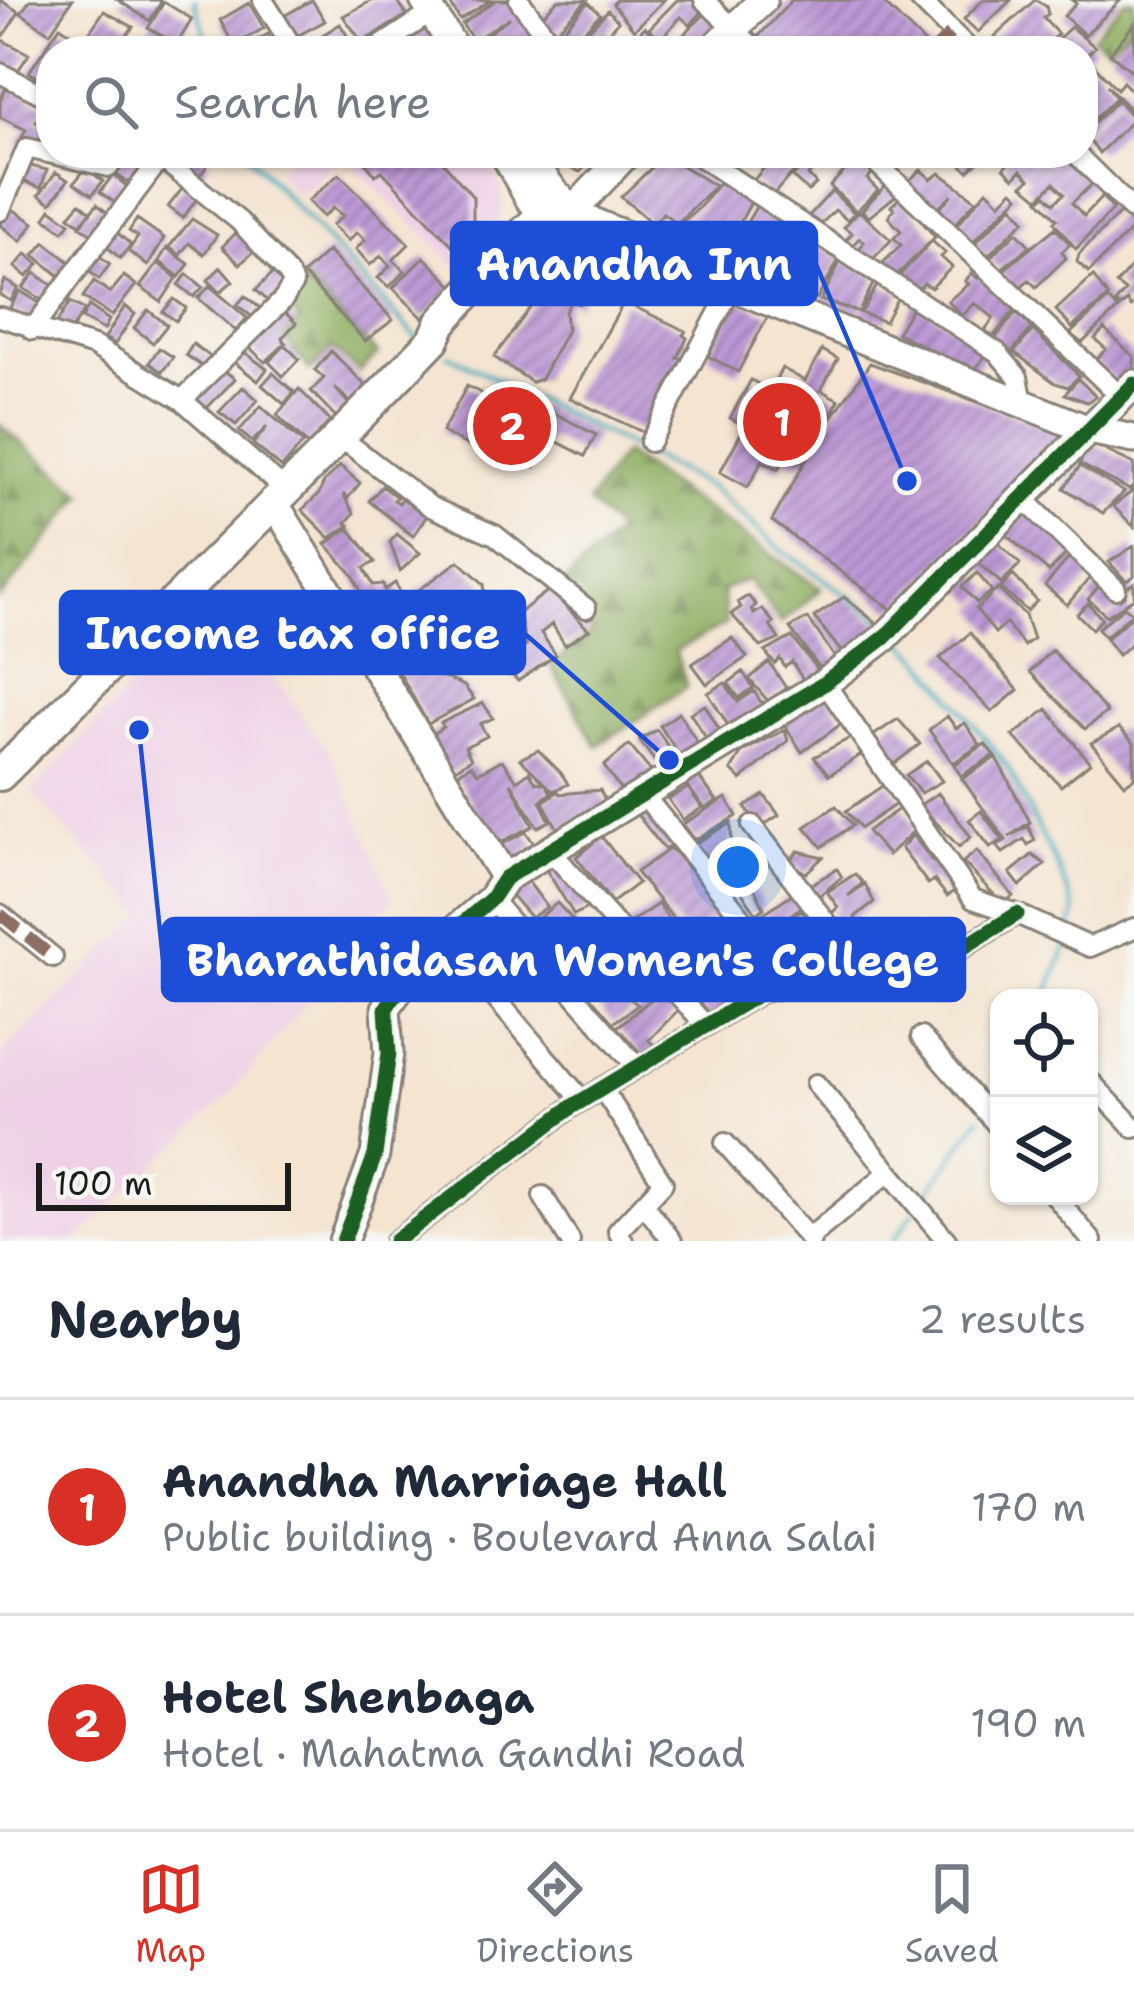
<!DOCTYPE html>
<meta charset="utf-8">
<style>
body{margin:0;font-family:"Shantell Sans",sans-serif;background:#f2f2f3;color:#1f2937}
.controls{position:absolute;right:36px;bottom:36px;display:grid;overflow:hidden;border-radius:24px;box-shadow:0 3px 9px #0004}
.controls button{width:108px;height:108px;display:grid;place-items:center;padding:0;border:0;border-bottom:3px solid #e0e1e3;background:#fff;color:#1f2937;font:60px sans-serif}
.scale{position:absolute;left:36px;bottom:30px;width:255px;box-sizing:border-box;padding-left:12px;border:6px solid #1c1c1c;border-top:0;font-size:33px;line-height:42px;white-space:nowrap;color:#1c1c1c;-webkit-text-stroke:9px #f6f6f2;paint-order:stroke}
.you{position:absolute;left:738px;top:867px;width:42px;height:42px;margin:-30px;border:9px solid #fff;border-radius:50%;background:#1a73e8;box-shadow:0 0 0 18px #1a73e833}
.badge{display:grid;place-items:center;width:78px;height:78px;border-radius:50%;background:#d93025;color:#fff;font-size:39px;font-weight:700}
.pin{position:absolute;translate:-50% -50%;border:6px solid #fff;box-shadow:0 3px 12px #0006}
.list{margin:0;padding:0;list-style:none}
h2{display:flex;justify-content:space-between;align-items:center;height:156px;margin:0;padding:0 48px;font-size:51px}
h2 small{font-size:39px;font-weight:400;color:#747a83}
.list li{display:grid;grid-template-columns:78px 1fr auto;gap:36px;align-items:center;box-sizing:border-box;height:216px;padding:0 48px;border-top:3px solid #e0e1e3}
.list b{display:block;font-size:45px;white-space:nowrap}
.list p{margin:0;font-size:39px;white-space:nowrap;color:#747a83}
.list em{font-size:39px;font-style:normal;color:#747a83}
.icon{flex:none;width:66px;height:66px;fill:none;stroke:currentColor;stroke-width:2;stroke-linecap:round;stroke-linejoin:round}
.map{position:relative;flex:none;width:1134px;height:1241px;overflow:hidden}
.search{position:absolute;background:#fff;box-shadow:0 3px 9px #0004;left:36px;right:36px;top:36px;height:132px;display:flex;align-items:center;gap:30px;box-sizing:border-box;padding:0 42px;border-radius:48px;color:#747a83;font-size:45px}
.sheet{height:588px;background:#fff}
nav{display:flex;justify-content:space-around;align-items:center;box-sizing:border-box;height:168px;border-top:3px solid #e0e1e3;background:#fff;font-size:33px;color:#747a83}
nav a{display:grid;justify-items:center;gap:6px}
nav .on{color:#d93025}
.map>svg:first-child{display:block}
.built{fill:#efd0e6}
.forest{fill:url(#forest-firs);stroke:#55643e;stroke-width:3}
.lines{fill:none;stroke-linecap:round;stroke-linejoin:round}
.stream{stroke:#41abc0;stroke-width:4.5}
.building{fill:url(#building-hatch)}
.street-casing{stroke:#888076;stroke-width:24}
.secondary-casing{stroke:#888076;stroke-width:33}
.primary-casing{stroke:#888076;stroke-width:36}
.street{stroke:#fff;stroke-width:18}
.secondary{stroke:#fff;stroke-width:27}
.primary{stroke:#fff;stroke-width:30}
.quiet{stroke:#8d6e63;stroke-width:12;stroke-dasharray:24 12;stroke-linecap:butt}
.cycleway-casing{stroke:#f6f6f2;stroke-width:22}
.cycleway{stroke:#1b5e20;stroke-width:15}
.leader{fill:none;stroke:#1d4ed8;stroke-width:4.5}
.callout-dot{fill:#1d4ed8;stroke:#f6f6f2;stroke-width:4.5}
.callout{fill:#1d4ed8;stroke:#1d4ed8;stroke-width:4.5}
.callout-label{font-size:45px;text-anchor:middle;font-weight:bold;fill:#fff}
</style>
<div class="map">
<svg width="1134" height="1241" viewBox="0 0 1134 1241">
<defs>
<pattern id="forest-firs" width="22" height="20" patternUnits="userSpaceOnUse" patternTransform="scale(3)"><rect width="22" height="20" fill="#8ead61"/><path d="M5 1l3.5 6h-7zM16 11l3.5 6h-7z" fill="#738c4f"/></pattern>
<pattern id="building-hatch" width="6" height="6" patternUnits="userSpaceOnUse" patternTransform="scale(3)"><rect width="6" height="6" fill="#bd99d6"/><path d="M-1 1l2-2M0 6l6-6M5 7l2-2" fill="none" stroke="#997cad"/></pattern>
</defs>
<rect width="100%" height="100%" fill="#f6f6f2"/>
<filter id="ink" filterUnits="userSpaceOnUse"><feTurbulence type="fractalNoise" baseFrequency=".00833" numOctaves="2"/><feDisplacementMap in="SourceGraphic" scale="24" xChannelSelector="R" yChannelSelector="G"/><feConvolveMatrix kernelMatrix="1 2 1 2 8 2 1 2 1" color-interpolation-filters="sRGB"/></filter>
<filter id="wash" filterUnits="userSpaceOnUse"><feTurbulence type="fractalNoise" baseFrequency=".004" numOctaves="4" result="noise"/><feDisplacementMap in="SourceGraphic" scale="48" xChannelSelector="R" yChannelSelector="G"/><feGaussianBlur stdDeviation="2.7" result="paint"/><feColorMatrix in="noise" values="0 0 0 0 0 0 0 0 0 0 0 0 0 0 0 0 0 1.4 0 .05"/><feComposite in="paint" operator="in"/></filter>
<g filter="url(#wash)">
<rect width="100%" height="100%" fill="#f4e4d0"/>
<!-- built -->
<path class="built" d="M300,153H483L503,191L499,227L459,268L343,156L298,197L275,169Z
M215,598L332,756L393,899L234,1090L76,1241H4L0,1237V1054L144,914L31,792Z"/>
<!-- forest -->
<path class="forest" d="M1125,0H1134V22L1109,48L1092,37Z
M303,278L378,354L359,372L331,347L310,371L285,338L300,320L282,306Z
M0,425L84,494L0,598Z
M623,453L821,589L781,623L748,579L722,590L726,624L675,651L687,687L597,746L551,666L593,631L559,587L618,532L588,502Z"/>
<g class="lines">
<!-- stream -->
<path class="stream" d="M194,0L211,51
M246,153L416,337
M449,355L710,487L778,547L883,620
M899,637L924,662L1007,766L1061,874L1075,912L1070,931
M1046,998L1068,942
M990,1104L999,1090
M921,1202L980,1118
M893,1241L914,1212"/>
</g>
<g id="blocks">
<!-- building -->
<path class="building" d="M0,0L19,12L4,35L0,33Z
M30,0H72L50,33L21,13Z
M118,0H159L161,2L150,21Z
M312,0L325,21L297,36L284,16Z
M373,0H396L407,15L362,42L343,16Z
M458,0H491L460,20L451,5Z
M496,0H513L550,51H475L472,46L510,17L474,41L462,24Z
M558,0H587L550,37L538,20Z
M616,0H664L634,30L613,4Z
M677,0H693L703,11L690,25L681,17L660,39L649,29Z
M792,0H880L933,51H770L757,38Z
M983,0H1011L978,32L964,19Z
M1035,0L1046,6L1048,14L1043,18L1058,34L1038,51H1026L1017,42L1001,51L990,41Z
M1072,0H1121L1085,35L1064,16L1076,4Z
M164,2L192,19L177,44L148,28Z
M588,2L600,14L565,51L553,41Z
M249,3L264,28L234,46L220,20Z
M608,10L618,21L606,35L601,31L591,42L595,47L592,51H569Z
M104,11L133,27L119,45L108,39L100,51H90L82,43Z
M706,13L719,28L698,51H682L675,43Z
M427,21L444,48L383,51Z
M340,24L355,48L312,51L308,44Z
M1134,24V73L1110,53Z
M60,26L78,38L69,51H51V77L47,83L29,72Z
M645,27L648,31L669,51H634L627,45Z
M1071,27L1095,47L1083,58V51H1045Z
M268,34L278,51H238Z
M0,39L29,54L15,75L0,68Z
M1091,62L1117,89L1123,82L1134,93V114L1107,85L1116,98L1083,129V70Z
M7,86L44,106L36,122L51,129V142L44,138L41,144L17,146L26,130L0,117V100Z
M1118,100L1134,119L1099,153L1083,133Z
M121,153H142L151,160L132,185L109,170Z
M183,153H201L199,155L209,163L196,181L174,162Z
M358,153H435L473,197V220L469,230L453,246L382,171L375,175Z
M552,153H598L580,172L561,164Z
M711,153H745L731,169Z
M790,153H814L796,171L784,160Z
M949,153H986L968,171Z
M1003,153H1062L1092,184L1072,203L1084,216L1102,197L1113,209L1076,249L1054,222L1057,219L1039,200L1046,195L1054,203L1064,194L1054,183L1039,198L1023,185L1030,179L1021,170L1014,178L1004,168L1008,163L1000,155Z
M665,155L715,186L677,223L663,213L653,224L621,197Z
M774,156L793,172L772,196L752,182Z
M814,156L821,162L808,175L816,184L808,191L792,177Z
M858,157L873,172L867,179L878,190L856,211L830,186Z
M27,165L47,170L41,188L20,180Z
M86,168L103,181L92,195L74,183Z
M921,170L931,179L940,173L976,200L952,227L936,212L952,194L934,211L905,184Z
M56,172L68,180L51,203L39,195Z
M339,174L409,244L393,260L405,271L389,287L378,278L390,266L381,256L370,265L356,249L365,240L357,232L348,241L332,225L343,216L333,208L323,217L308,201Z
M113,175L128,187L115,203L100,192Z
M719,183L751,202L720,260L679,247L678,225L699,208Z
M887,184L898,194L869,217L862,210Z
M185,185L199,196L183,218L168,207Z
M987,190L1000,203L1013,190L1019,196L969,245L954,228Z
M832,191L854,213L847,220L835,210L817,228L805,220Z
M901,197L935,237L895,277L881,265L901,245L894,238L901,231L888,217L894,209L891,206Z
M759,202L782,220L761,251L783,221L840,258L817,299L723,263Z
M80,203L91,212L97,204L109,214L92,234L80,226L91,212L80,224L69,216Z
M1013,206L1025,220L986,257L973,245Z
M9,207L34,223L21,241L0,225Z
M51,209L70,223L63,231L45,218Z
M859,211L891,240L872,260L859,249L864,242L859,238L853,245L846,240L852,233L844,227Z
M1121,212L1134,227L1089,272L1077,262L1079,254Z
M137,219L164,238L148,266L128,251L138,237L129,231Z
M192,219L217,235L204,254L189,243L180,255L169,247Z
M112,228L131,245L120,258L101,241Z
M1055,228L1070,244L1062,252L1066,258L1036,287L1029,280L1016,290L1000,273Z
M240,229L258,248L240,264L222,247Z
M1017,232L1030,246L1000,270L988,259Z
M932,241L945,253L941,257L952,267L931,288L924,283L917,291L899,276Z
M45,242L76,267L66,281L34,255Z
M167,248L189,264L179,277L159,261Z
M93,251L110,264L99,279L82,266Z
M328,251L393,320L365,341L303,274Z
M26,254L39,264L27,277L15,267Z
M424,257L454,287L423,318L393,288Z
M842,258L876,278L859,312L821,300Z
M158,263L177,278L161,302L140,287Z
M1134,264V305L1131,307L1127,301L1120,307L1115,303L1125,291L1116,284Z
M221,267L233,281L220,292L208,280Z
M274,272L288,287L271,304L256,290Z
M35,273L55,287L44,301L23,288Z
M972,273L978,279L982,276L1015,310L993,337L985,330L994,318L975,303L962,316L948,301L969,284L965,281Z
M187,274L203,287L194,297L179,285Z
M124,276L136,285L112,316L83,297L94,281L110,293Z
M1093,276L1108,297L1072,328L1056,310Z
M5,280L18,288L11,301L0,295Z
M578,284L587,286L579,304L571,301L565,312L567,330L541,379L532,382L494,357L539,296Z
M878,284L900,293L885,322L861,313Z
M210,286L247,318L236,331L198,298Z
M20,291L45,306L35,321L9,309Z
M245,296L260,308L252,317L237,305Z
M174,299L186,308L176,321L163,312Z
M1108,299L1118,309L1082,343L1070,334Z
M737,300L769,314L738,372L708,356Z
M70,302L85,310L68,335L53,329Z
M624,302L686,331L683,335L687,338L678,358L682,359L658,407L663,409L649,435L570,398Z
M915,303L989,350L974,371L897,333Z
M89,306L109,320L104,330L82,318Z
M125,306L135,314L115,344L105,338Z
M281,309L296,323L282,338L286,343L265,362L249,347Z
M148,310L167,325L153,343L134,328Z
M1016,312L1032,328L1010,354L993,341Z
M1104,329L1134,357V369L1118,384L1094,362L1106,349L1095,339Z
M1033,330L1079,376L1068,387L1055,383L1014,352Z
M193,344L215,360L207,370L186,355Z
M285,345L299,359L283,376L269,362Z
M159,348L173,357L162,372L149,363Z
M822,350L838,359L821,390L839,400L819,436L870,363L1066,434L894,611L772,521L806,460L796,463L785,457L778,469L762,461L748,487L720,472L745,426L730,418L751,380L770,390L782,368L805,381Z
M243,351L267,369L258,381L234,362Z
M331,351L367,387L351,403L335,388L350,405L336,417L311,391L324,378L315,370Z
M220,367L235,379L205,410L191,399Z
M273,373L294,392L284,404L262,385Z
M1078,379L1096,396L1087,402L1065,394Z
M467,386L531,419L539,405L596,435L585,456L550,438L535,467L512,455L506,466L442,432Z
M243,387L258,400L236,425L219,412Z
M299,389L330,421L308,445L277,415Z
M261,406L303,443L282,468L253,444L267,427L252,442L239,431Z
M1088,442L1134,464V485L1130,490L1080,464Z
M340,466L360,483L348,498L343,494L354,513L346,523L349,525L330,538L302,510L319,494L324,482Z
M1080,466L1124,492L1103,513L1064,488Z
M382,486L397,497L394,500L399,503L404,495L428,514L413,536L369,501Z
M1134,490V527L1113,506Z
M1029,510L1070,550L1049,572L1004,533Z
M349,528L375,562L364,568L373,585L383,584L385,590L395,583L406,602L415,627L402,635L407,641L400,646L408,658L422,651L439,675L464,686L474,699L428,724L368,616L384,606L379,598L367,604L353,575L326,544Z
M397,534L420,553L400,571L390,542Z
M997,542L1020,564L1001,583L978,563Z
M1134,546V576L1126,581L1109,562Z
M1073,553L1093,574L1067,605L1045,586Z
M459,561L484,584L486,606L468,617L480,633L503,627L518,651L526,646L519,613L549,590L589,630L565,645L552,624L541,633L556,655L518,681L489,652L469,663L436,620L447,612L442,605L420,611L409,597Z
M977,573L992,591L977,603L962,587Z
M1013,575L1037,601L1027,611L1001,588Z
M1109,575L1123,590L1134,583V598L1107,616L1088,599Z
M998,589L1025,615L1033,639L1024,646L1006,623L995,633L976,609Z
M748,596L756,605L751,610L754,614L762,609L774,623L770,626L779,639L761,647L731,614L741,607L738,602Z
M844,597L885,630L847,659L814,617Z
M1088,603L1102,619L1092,629L1077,614Z
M1124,607L1132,613L1105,637L1098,628Z
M1134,614V641L1118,655L1106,639Z
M808,618L840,665L823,673L790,628Z
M970,633L1018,690L992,712L940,658Z
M792,637L821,674L805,683L792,662L785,667L780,659L775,664L765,652Z
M732,638L747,657L707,684L692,664Z
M1052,650L1107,712L1085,729L1030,672Z
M769,662L786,688L768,701L749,679Z
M743,672L753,688L739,698L728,683Z
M725,683L738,702L754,691L766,710L756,717L752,711L745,716L748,723L731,730L708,693Z
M828,695L844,722L802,752L781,720Z
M483,703L493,718L480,724L487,736L465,747L471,759L449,773L428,737L443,727L441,723Z
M705,705L723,736L710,744L690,713Z
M1047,709L1090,763L1061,786L1013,736Z
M679,713L703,752L685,763L660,726Z
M947,716L956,728L965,723L980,745L953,763L929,730Z
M898,719L920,744L894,764L871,737Z
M1119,728L1134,743V778L1125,784L1091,743Z
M657,730L678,761L662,771L639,740Z
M785,730L788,741L741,780L731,770L742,752Z
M856,735L867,751L829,775L814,757Z
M985,744L994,755L961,776L954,765Z
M629,745L654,775L627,799L604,766Z
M538,750L561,773L568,784L553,791L520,759Z
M996,757L1030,822L1009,837L1028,826L1035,840L1028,845L1024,839L1003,853L997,846L1006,840L962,779Z
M502,760L517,781L529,772L536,782L546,784L551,793L540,801L550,821L538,827L511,783L533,826L497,844L455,775L471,765L478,773Z
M927,761L942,781L921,793L906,775Z
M696,773L717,801L705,809L683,781Z
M888,782L902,800L861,828L846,811Z
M688,788L702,808L683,820L668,799Z
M600,790L608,807L560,833L543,802L558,791L560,794Z
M938,793L971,837L959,847L920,805Z
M764,795L779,815L761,827L745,807Z
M726,798L737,816L695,840L683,824Z
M648,804L678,841L664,849L636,813Z
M836,806L853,825L822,847L805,827Z
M902,807L917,828L888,855L867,831Z
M981,811L1003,840L990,847L969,820Z
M731,823L732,854L709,869L692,845Z
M526,832L535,845L510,869L496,847Z
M913,835L933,862L939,856L960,887L947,896L934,880L928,884L901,848Z
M601,836L638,883L612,903L576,857Z
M671,848L726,911L687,936L636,872Z
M798,851L823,857L806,873L788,863Z
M977,851L1013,896L1003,904L963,862Z
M1032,855L1045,864L1020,886L1010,873Z
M553,859L594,904L574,915L544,866Z
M747,865L756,877L732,887L725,878Z
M837,869L842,877L819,896L810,885Z
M855,874L863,883L848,896L865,884L874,902L855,917L859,928L846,936L832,913L838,907L827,892Z
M524,876L547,907L531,918L506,889Z
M752,883L764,908L757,914L741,891Z
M798,890L807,903L775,926L764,913Z
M557,903L583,931L549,952L529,926Z
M658,904L675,929L648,948L626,925Z
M801,910L811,919L801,925L820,950L801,963L776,942L782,938L774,928Z
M590,938L618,970L609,981L638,1005L613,1023L563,965Z
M715,983L730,1007L709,1020L694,998Z
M664,989L679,1009L649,1040L657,1050L645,1058L617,1027Z"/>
</g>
</g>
<g filter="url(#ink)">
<use href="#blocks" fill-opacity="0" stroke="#888076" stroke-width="3"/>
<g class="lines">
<!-- street casing -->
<g class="street-casing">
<path id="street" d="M263,0L295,51
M519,0L557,51
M704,0L757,51
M920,0L971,51
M373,51L431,13
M0,73L51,99
M694,153L997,352L1018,377L1023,403
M866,153L1121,397
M1075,153L1134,211
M161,158L239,221L289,275L293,284L283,300L182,400
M0,211L27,148L109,167L119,153
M0,317L94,346L182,400L284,489
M32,330L161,158L153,153
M340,437L431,507L495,535L586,608
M650,442L733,285
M1023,498L1116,589
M825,683L973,899L1017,914L1090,947L1134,928
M643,794L795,984
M752,825L871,981
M550,850L705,1025
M491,899L637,1067
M0,914L53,957
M445,939L582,1100
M921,1037L999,1127
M1089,1080L1134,1128
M816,1084L947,1241
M602,1088L663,1183L618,1231L623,1241
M725,1143L811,1241
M543,1196L570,1241
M1055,1196L1092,1241
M644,1204L672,1241
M809,1238L889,1172
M395,1241L573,1106L760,993L807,981H871L934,966L1017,914"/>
</g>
<!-- secondary casing -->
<g class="secondary-casing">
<path id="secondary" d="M424,0L456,51
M711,51L763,0
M504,153L529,198L556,228L654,265L663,259L1089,430L1134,439
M528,153C563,211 577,218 639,240
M572,212L627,153
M273,501L505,878
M343,1241L375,1155L389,1053L386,1008L421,959L491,899L505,878L825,683L884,638L1134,384"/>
</g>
<!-- primary casing -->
<g class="primary-casing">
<path id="primary" d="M0,775C145,630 293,487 434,339L441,323L515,241L559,199"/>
</g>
<!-- street -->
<use href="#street" class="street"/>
<!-- secondary -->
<use href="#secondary" class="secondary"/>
<!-- primary -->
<use href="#primary" class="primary"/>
<!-- quiet -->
<path class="quiet" d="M933,51L952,32
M0,914L53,957"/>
<!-- cycleway casing -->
<g class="cycleway-casing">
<path id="cycleway" d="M343,1241L375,1155L389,1053L386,1008L421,959L491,899L505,878L825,683L884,638L1134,384
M395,1241L573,1106L760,993L807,981H871L934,966L1017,914"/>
</g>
<!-- cycleway -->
<use href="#cycleway" class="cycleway"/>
</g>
</g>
<!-- callouts -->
<path class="leader" d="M907 481L816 264M669 760L524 633M139 730L163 960"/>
<g class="callout-dot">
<circle cx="907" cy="481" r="12"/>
<circle cx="669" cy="760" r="12"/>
<circle cx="139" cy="730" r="12"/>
</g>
<g class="callout">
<rect x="452" y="223" width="364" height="81" rx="12"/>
<rect x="61" y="592" width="463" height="81" rx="12"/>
<rect x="163" y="919" width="801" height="81" rx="12"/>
</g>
<g class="callout-label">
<text x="634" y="280">Anandha Inn</text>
<text x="293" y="649">Income tax office</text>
<text x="563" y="976">Bharathidasan Women's College</text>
</g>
</svg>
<div class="controls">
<button><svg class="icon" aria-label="locate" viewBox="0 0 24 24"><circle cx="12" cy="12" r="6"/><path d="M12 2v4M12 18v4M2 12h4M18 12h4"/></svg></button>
<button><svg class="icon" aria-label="layers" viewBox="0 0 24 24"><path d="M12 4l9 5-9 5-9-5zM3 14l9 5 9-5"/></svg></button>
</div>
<div class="scale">100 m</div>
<div class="you"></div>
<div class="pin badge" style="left:782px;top:422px">1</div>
<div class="pin badge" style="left:512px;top:426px">2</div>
<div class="search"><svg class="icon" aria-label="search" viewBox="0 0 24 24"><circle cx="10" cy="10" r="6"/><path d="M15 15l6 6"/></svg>Search here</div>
</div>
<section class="sheet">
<h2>Nearby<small>2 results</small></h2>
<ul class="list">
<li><span class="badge">1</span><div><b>Anandha Marriage Hall</b><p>Public building · Boulevard Anna Salai</p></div><em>170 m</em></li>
<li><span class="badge">2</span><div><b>Hotel Shenbaga</b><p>Hotel · Mahatma Gandhi Road</p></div><em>190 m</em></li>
</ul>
</section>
<nav>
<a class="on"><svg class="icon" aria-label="map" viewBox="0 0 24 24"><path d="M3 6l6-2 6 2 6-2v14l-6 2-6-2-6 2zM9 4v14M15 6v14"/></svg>Map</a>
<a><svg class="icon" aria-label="directions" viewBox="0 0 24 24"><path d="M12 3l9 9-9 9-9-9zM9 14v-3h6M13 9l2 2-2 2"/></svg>Directions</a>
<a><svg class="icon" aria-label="saved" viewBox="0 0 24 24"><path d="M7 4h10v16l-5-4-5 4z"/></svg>Saved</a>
</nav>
